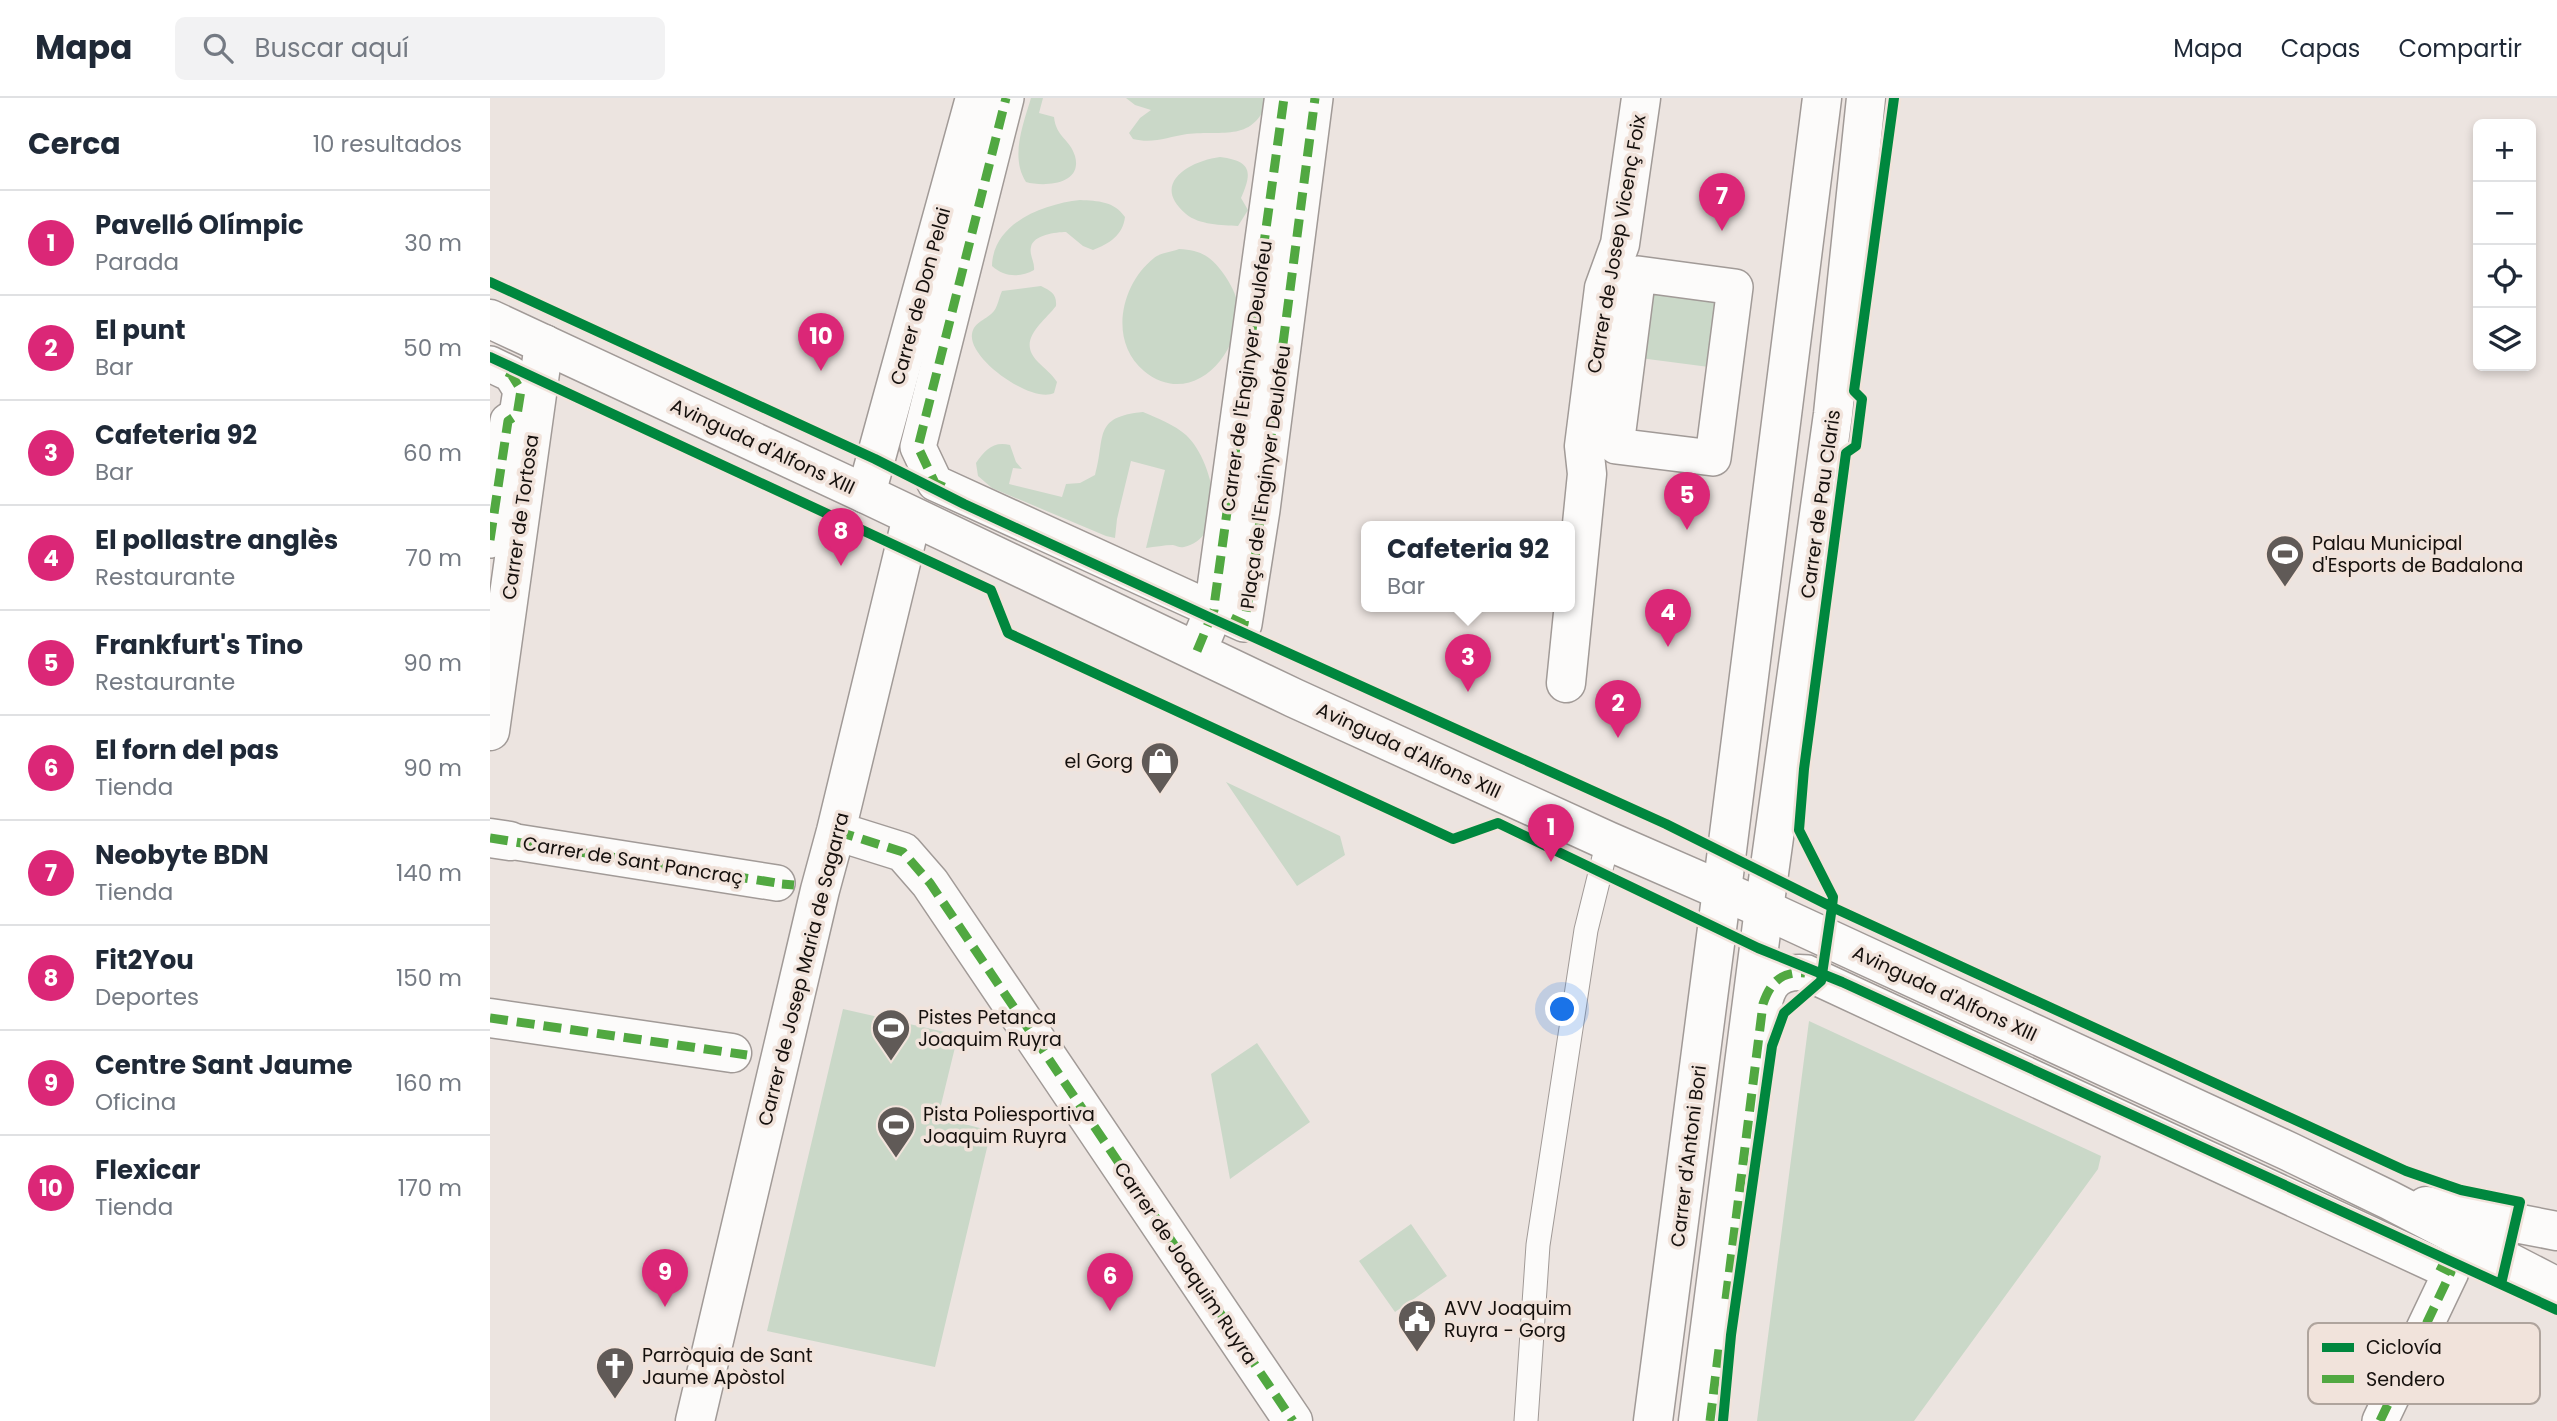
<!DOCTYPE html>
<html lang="es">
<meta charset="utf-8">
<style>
body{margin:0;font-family:Poppins,sans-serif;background:#f2f2f3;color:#1f2937}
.controls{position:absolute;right:21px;top:21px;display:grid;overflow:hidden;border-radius:10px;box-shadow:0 4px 10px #0003}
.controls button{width:63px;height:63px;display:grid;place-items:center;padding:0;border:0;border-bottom:2px solid #e0e1e3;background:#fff;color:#1f2937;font:35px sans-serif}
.you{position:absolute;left:1073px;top:912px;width:24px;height:24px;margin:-18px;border:5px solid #fff;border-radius:50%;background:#1a73e8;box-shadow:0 0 0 10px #1a73e833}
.badge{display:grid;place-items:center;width:46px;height:46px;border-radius:50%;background:#db2777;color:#fff;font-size:23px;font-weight:700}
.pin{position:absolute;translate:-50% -58px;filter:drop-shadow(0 2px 4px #0008)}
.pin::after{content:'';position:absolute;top:37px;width:24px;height:21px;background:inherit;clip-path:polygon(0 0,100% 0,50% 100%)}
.popup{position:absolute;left:871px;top:423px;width:214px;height:91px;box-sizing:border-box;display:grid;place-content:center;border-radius:10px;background:#fff;filter:drop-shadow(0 2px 5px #0005);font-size:23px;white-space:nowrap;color:#747a83}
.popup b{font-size:26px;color:#1f2937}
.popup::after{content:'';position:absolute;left:50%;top:100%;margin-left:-14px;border:14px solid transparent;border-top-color:#fff}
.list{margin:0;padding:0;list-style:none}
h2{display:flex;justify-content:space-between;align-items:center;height:91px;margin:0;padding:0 28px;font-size:30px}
h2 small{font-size:23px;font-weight:400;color:#747a83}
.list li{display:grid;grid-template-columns:46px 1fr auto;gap:21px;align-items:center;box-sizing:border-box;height:105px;padding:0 28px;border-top:2px solid #e0e1e3}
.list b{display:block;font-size:26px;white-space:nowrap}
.list p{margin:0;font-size:23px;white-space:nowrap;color:#747a83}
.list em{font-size:23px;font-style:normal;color:#747a83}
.icon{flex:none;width:38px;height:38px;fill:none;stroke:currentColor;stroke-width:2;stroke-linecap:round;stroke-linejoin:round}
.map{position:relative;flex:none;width:2067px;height:1323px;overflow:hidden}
header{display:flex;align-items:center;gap:42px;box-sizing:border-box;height:98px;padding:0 35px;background:#fff;border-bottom:2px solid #e0e1e3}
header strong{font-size:33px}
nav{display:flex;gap:38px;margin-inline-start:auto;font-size:24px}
.search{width:490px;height:63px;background:#f2f2f3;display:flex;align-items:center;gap:18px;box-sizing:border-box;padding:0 24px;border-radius:10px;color:#747a83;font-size:26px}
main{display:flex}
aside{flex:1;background:#fff}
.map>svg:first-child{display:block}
.green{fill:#cad8c8}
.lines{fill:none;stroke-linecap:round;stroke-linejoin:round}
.service-casing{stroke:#a19a97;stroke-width:25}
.pedestrian-casing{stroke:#a19a97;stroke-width:38}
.minor-casing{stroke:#a19a97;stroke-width:41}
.tertiary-casing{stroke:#a19a97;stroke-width:41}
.primary-casing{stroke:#a19a97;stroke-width:41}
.service{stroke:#fcfbfa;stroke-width:23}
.pedestrian{stroke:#fcfbfa;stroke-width:35}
.minor{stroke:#fcfbfa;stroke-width:38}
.tertiary{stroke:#fcfbfa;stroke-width:38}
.primary{stroke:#fcfbfa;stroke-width:38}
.quiet{stroke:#51a841;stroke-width:9;stroke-dasharray:18 9;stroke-linecap:butt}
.cycleway-casing{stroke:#f1e3db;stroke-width:15}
.cycleway{stroke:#00873e;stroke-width:10}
.labels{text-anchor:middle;stroke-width:7;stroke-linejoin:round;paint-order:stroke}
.street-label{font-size:19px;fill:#15100d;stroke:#f1e3db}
.poi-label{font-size:19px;fill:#15100d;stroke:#f1e3db;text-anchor:start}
.key{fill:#f1e3db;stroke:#afa49d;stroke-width:2}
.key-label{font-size:19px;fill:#15100d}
</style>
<header>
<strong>Mapa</strong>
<div class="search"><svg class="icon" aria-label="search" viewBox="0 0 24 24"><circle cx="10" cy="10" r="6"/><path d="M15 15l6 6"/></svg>Buscar aquí</div>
<nav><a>Mapa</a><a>Capas</a><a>Compartir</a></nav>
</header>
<main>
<aside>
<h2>Cerca<small>10 resultados</small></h2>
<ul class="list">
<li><span class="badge">1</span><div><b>Pavelló Olímpic</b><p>Parada</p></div><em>30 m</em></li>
<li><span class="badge">2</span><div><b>El punt</b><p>Bar</p></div><em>50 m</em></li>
<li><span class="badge">3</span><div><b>Cafeteria 92</b><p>Bar</p></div><em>60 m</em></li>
<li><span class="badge">4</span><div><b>El pollastre anglès</b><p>Restaurante</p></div><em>70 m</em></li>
<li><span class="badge">5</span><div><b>Frankfurt's Tino</b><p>Restaurante</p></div><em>90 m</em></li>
<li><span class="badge">6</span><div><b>El forn del pas</b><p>Tienda</p></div><em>90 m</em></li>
<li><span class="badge">7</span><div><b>Neobyte BDN</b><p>Tienda</p></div><em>140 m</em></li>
<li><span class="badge">8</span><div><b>Fit2You</b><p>Deportes</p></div><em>150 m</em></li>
<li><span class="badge">9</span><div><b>Centre Sant Jaume</b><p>Oficina</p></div><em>160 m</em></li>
<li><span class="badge">10</span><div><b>Flexicar</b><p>Tienda</p></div><em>170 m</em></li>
</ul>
</aside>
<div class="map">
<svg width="2067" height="1323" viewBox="0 0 2067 1323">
<rect width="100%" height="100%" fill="#ece4e0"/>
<!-- green -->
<path class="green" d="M541,0H553L549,15L564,19C566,39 580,41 585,58C593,87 554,89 536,84C520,59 533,27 541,0Z
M636,0H778C765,45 733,32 697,36C678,39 663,46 643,41L639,35L650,20L661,12L645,7Z
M730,59C761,63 763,73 751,100L758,112L748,128C732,127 709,127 696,116C660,86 699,63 730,59Z
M590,102C608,103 624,103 635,119C633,137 619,146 603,152L593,148L576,134C566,134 543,137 541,149C539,157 545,164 544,172C530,180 514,179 502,168C503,125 553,106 590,102Z
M689,151C710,152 721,158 733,175C740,185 747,197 748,209C750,259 700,311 654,273C618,243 631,186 664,160C670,155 681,154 689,151Z
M551,188C561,193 567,196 566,208C553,225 526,242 548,264C555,271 562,276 567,284L564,295C542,306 478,261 482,236C484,223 497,222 504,213C508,208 509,199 512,193Z
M1159,192L1228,202L1219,269L1150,260Z
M653,314C667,320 685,327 696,337C722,361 742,437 694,449C689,450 688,448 683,447C674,447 665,449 656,450L675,372L641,363L627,421L625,440L616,438L502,390L488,378L486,365C495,352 503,343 520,347L526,364L532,371L523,370L519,386L572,399L576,386L590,385L605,377C616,339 602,319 653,314Z
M736,684L850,738L855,757L807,788Z
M353,911L468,937L448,1019L501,1033L445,1269L277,1233Z
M1319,923L1611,1058L1608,1071L1424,1323H1267Z
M767,945L820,1024L740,1081L721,976Z
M921,1126L957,1178L905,1214L869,1163Z"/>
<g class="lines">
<!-- service casing -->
<g class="service-casing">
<path id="service" d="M1036,1323L1048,1147L1096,832L1118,743"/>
</g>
<!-- pedestrian casing -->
<g class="pedestrian-casing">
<path id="pedestrian" d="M516,0L428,349L445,385L754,526L772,412L825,0
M1148,176L1245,189L1223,360L1126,348Z
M0,266L21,276L31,292L27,317L18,323L0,442
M20,743L287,785
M1270,927C1275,895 1279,871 1317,875L1961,1174L1890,1323"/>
</g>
<!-- minor casing -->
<g class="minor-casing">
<path id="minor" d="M376,396L485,0
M707,553L724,512L725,501L794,0
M1076,585L1097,376L1094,348L1114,190L1130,146L1151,0
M0,633L54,246
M346,733L413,754L440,785L803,1323
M0,740L20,743
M0,920L242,955
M205,1323L330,792L346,733L422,419
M1163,1323L1232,792
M1208,1323L1274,811"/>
</g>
<!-- tertiary casing -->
<g class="tertiary-casing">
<path id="tertiary" d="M1232,792L1332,0
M1274,811L1343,316L1376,0"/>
</g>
<!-- primary casing -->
<g class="primary-casing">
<path id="primary" d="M0,221L376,396L804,600L1118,743L1274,811L1800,1054L1899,1102L2067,1189
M1936,1108L2067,1133"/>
</g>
<!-- service -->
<use href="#service" class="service"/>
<!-- pedestrian -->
<use href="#pedestrian" class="pedestrian"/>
<!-- minor -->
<use href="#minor" class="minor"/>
<!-- tertiary -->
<use href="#tertiary" class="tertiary"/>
<!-- primary -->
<use href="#primary" class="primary"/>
<!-- quiet -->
<path class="quiet" d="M454,389L445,385L428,349L516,0
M0,442L18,323L27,317L31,292L21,276L15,273
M741,520L754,526L763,476L825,0
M707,553L724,512L725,501L794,0
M346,733L413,754L440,785L803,1323
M0,740L287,785
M292,786L304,787
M0,920L257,957
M1236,1201L1273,906C1280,885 1291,873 1315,875
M1220,1323L1230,1243
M1890,1323L1961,1174L1947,1167"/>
<!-- cycleway casing -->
<g class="cycleway-casing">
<path id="cycleway" d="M0,184L385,361L474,406L721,520L1176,726L1342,809L1916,1073L1971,1092L2030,1104L2011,1186
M0,259L501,492L518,535L963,741L1008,725L1268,850L1352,884L2067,1212
M1233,1323L1241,1237L1282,948L1294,915L1331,883L1342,809L1343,799L1309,732L1314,671L1356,355L1366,348L1372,301L1364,293L1404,0"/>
</g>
<!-- cycleway -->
<use href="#cycleway" class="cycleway"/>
</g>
<!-- icons -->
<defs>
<g id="stadium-pin" transform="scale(2.0125)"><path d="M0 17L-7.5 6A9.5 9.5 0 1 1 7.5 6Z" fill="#605a57" stroke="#f1e3db"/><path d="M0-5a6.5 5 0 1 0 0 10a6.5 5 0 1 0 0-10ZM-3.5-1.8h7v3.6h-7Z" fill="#fff"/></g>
<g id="shop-pin" transform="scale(2.0125)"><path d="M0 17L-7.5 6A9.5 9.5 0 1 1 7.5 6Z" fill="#605a57" stroke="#f1e3db"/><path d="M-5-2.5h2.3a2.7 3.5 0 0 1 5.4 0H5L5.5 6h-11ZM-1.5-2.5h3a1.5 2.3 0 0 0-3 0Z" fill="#fff"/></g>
<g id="civic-pin" transform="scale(2.0125)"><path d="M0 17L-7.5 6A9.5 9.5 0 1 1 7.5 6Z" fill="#605a57" stroke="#f1e3db"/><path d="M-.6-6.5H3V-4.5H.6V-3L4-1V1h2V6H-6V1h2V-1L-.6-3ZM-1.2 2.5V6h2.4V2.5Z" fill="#fff"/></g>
<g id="church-pin" transform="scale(2.0125)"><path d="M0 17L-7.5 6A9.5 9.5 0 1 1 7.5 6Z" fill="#605a57" stroke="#f1e3db"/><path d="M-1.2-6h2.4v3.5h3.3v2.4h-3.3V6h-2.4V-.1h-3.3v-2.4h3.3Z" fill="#fff"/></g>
</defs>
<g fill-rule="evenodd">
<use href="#stadium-pin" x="1795" y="456"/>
<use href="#shop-pin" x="670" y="663"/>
<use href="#stadium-pin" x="401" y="930"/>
<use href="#stadium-pin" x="406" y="1027"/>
<use href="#civic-pin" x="927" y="1221"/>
<use href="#church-pin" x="125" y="1268"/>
</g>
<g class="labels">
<!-- street labels -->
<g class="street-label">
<text transform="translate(1126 146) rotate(-80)" y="7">Carrer de Josep Vicenç Foix</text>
<text transform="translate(430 198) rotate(-75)" y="7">Carrer de Don Pelai</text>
<text transform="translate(756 278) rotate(-82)" y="7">Carrer de l'Enginyer Deulofeu</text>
<text transform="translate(273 348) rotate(25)" y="7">Avinguda d'Alfons XIII</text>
<text transform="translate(775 379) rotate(-82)" y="7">Plaça de l'Enginyer Deulofeu</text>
<text transform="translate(1330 406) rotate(-82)" y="7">Carrer de Pau Claris</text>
<text transform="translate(30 419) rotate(-82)" y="7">Carrer de Tortosa</text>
<text transform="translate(919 652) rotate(25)" y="7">Avinguda d'Alfons XIII</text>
<text transform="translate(143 762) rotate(9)" y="7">Carrer de Sant Pancraç</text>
<text transform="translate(313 871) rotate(-76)" y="7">Carrer de Josep Maria de Sagarra</text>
<text transform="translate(1455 895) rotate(25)" y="7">Avinguda d'Alfons XIII</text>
<text transform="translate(1198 1058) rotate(-83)" y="7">Carrer d'Antoni Bori</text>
<text transform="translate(696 1165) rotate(56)" y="7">Carrer de Joaquim Ruyra</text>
</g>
<!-- poi labels -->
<g class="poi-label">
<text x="1822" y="452">Palau Municipal<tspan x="1822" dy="22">d'Esports de Badalona</tspan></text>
<text x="643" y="670" text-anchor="end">el Gorg</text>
<text x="428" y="926">Pistes Petanca<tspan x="428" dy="22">Joaquim Ruyra</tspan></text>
<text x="433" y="1023">Pista Poliesportiva<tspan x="433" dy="22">Joaquim Ruyra</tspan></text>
<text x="954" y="1217">AVV Joaquim<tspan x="954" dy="22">Ruyra - Gorg</tspan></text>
<text x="152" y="1264">Parròquia de Sant<tspan x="152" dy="22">Jaume Apòstol</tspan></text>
</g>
</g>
<!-- legend -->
<rect x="1818" y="1225" width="232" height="81" rx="10" class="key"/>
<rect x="1832" y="1245" width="32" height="9" fill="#00873e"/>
<rect x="1832" y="1277" width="32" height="8" fill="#51a841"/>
<g class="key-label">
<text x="1876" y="1256">Ciclovía</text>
<text x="1876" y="1288">Sendero</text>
</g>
</svg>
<div class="controls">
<button>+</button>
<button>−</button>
<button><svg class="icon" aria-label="locate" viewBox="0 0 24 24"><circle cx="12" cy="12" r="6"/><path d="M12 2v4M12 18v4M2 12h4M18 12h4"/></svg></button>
<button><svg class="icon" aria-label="layers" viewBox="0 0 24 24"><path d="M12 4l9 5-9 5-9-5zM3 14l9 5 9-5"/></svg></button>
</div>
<div class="you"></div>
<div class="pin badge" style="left:1061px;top:764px">1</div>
<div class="pin badge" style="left:1128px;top:640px">2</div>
<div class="pin badge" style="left:978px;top:594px">3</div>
<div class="popup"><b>Cafeteria 92</b>Bar</div>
<div class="pin badge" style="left:1178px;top:549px">4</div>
<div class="pin badge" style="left:1197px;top:432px">5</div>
<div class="pin badge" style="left:620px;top:1213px">6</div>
<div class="pin badge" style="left:1232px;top:133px">7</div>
<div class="pin badge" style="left:351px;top:468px">8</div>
<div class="pin badge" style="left:175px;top:1209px">9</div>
<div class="pin badge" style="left:331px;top:273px">10</div>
</div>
</main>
